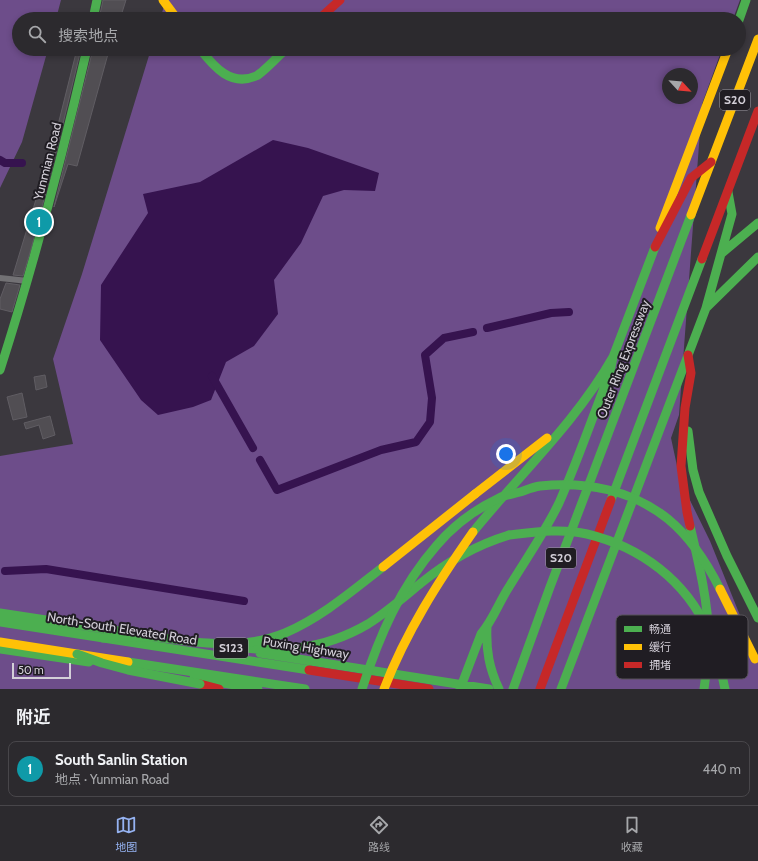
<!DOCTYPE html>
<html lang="zh">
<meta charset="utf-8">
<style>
body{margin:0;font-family:Cabin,"Noto Sans SC",sans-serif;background:#38363a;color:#f1f3f6}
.compass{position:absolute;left:662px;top:68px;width:36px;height:36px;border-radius:50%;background:#2c2a2e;box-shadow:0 2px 6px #0003;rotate:116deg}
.scale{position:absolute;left:12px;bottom:10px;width:59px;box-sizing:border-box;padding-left:4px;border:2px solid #d3cfd8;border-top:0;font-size:11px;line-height:14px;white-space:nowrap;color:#d3cfd8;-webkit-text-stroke:3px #201d23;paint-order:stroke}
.you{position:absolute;left:506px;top:454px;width:14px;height:14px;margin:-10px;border:3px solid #fff;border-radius:50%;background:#1a73e8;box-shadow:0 0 0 6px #1a73e833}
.badge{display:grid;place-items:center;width:26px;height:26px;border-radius:50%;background:#95b2f1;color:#fff;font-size:13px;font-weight:700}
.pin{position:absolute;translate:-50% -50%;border:2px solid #fff;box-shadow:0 1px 4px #0006}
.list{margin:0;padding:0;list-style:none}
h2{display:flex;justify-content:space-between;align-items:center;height:52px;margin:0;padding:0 16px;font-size:17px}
h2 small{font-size:13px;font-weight:400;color:#a6a7aa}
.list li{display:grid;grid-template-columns:26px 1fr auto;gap:12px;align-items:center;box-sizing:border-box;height:56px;margin:0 8px 8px;padding:0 8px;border:1px solid #48464a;border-radius:8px}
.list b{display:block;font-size:15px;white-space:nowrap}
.list p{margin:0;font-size:13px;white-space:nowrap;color:#a6a7aa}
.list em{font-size:13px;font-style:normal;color:#a6a7aa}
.icon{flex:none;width:22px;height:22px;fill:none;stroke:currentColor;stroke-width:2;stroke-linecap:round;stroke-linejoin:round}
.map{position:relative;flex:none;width:758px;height:689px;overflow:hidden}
.search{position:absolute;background:#2c2a2e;box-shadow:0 2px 6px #0003;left:12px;right:12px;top:12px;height:44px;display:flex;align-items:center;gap:10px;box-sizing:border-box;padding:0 14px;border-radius:22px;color:#a6a7aa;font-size:15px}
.sheet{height:116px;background:#2c2a2e}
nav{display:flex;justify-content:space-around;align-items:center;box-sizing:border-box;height:56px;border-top:1px solid #48464a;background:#2c2a2e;font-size:11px;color:#a6a7aa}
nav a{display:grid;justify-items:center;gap:2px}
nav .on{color:#95b2f1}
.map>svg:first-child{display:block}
.forest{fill:#6d4d8a;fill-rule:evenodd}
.water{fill:#36134f}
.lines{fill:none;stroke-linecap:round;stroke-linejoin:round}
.canal{stroke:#36134f;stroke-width:8}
.building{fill:#514e53;stroke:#605d63}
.street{stroke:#727174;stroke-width:6}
.fast{stroke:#4caf50;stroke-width:9}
.slow{stroke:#ffc107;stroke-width:9}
.jam{stroke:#c62828;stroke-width:9}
.fast-bridge{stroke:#4caf50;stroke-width:9}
.slow-bridge{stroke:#ffc107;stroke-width:9}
.labels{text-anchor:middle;stroke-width:4;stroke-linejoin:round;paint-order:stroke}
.shield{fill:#201d23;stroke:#9d9aa2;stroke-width:1}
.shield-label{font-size:12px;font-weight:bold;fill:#d3cfd8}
.street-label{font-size:13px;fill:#d3cfd8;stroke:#201d23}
.key{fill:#201d23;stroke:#565259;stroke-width:1}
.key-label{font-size:11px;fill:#d3cfd8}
</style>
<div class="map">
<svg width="758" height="689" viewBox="0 0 758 689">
<rect width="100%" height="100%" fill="#3b383e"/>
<!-- forest -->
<path class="forest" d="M0,0H61L56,19H19V49H48L22,142L0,188Z
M166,0H740L733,19H160Z
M151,49H722L702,104L679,415L671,438L680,480L710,541L758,660V689H0V456L73,444L53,359L82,274ZM668,74H692V98H668Z"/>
<!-- water -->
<path class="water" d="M273,140L308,148L379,173L375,191L344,190L323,196L301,243L274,280L278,314L254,346L226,362L211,400L193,407L158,415L141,400L100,340L101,285L148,213L143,194L200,182Z"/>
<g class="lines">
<!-- canal -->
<path class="canal" d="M0,160L5,163H22
M487,328L551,313L569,312
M212,376L253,448
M260,460L277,490L381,450L416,442L430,422L432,398L425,355L444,338L473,332
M5,571L46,569L244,601"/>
</g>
<!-- building -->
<path class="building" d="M103,0H126L120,19H99Z
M77,49H81L52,169L31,249L23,276L13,275L55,137Z
M93,49H111L108,54L77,166L68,164L54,207Z
M6,283L20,285L12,312L0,309V299Z
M45,375L47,387L36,390L34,377Z
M22,393L27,417L13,420L7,397Z
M50,416L55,435L43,439L39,425L26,429L24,423Z"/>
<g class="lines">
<!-- street -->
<path class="street" d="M0,278L28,281"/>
<!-- fast -->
<path class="fast" d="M93,19L97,0
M739,20L746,0
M200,49C214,67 231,87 256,76C263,73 279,55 286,49
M722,253L758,223
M707,307L758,257
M706,308L732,214L728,192
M0,370C34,264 62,157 87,49
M688,431L693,470L699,492L727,556L758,618
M611,500L702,259
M690,526C699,564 708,601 709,640C709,656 706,673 704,689
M473,532C520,474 576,422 613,357
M0,613L138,634
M0,622L309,670
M487,627C486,650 489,668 499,689
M226,646C277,653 322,651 368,624C387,612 404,597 421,583C448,561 476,545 509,535
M0,649L89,662
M260,653L489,689
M128,662L305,689
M194,678L258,689
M460,689L481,634C493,620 499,602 509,587C526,559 545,532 559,503C578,460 593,416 610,372L613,357L655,247
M513,689L550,587L691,215
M561,689L706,308"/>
<!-- slow -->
<path class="slow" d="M163,0L177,19
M691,215L758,39
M660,228L728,49
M475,494L547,438
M0,642L128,662"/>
<!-- jam -->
<path class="jam" d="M319,19L340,0
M655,247L691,178L711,162
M702,259L758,111
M688,355L691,373L685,408L681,466L687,512L690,526
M309,670L429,689
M200,684L219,689
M540,689L611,500"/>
<!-- fast-bridge -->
<path class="fast-bridge" d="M509,535C535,532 562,528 587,534C641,547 686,581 708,631C711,637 715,644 717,650C720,663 722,676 725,689
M103,638C119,638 136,636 152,637C170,638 188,642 207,643C232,645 261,643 285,633C322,617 352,591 383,567
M77,654L102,663L128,670L200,684
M362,689C379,637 400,587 437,545C454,525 476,509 499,498C505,495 513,494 520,492C526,490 533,487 540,486C586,481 632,490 668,519C691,538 707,563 720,589"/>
<!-- slow-bridge -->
<path class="slow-bridge" d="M383,567L475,494
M720,589L755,659
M384,689C406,632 438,582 473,532"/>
</g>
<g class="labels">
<!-- shield labels -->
<g class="shield">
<rect x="720" y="90" width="30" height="20" rx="3"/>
<rect x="546" y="548" width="30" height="20" rx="3"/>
<rect x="214" y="638" width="34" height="20" rx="3"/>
</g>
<g class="shield-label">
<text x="735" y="104">S20</text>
<text x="561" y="562">S20</text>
<text x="231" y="652">S123</text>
</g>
<!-- street labels -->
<g class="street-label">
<text transform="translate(47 161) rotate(-76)" y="5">Yunmian Road</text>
<text transform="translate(623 359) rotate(-69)" y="5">Outer Ring Expressway</text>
<text transform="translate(122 628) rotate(9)" y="5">North-South Elevated Road</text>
<text transform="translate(306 647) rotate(9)" y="5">Puxing Highway</text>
</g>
</g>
<!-- legend -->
<rect x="616" y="615" width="132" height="64" rx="6" class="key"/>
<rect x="624" y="626" width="18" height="6" fill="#4caf50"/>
<rect x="624" y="644" width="18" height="6" fill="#ffc107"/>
<rect x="624" y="662" width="18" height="6" fill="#c62828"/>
<g class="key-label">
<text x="649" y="633">畅通</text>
<text x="649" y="651">缓行</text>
<text x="649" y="669">拥堵</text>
</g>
</svg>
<svg class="compass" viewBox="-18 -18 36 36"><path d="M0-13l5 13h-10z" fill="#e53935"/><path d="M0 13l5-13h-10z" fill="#a6a7aa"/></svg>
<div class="scale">50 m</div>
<div class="you"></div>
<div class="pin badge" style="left:39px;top:222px;background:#0f9aa8">1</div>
<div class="search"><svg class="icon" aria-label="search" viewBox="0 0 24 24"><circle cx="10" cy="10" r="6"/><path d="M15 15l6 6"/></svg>搜索地点</div>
</div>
<section class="sheet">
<h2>附近<small></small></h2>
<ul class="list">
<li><span class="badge" style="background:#0f9aa8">1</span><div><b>South Sanlin Station</b><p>地点 · Yunmian Road</p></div><em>440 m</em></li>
</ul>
</section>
<nav>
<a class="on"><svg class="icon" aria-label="map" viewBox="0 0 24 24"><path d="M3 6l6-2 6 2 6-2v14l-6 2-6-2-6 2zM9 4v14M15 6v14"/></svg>地图</a>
<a><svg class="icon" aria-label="directions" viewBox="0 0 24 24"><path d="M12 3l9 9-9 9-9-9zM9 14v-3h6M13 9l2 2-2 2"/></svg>路线</a>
<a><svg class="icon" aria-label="saved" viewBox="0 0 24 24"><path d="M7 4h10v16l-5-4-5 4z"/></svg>收藏</a>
</nav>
